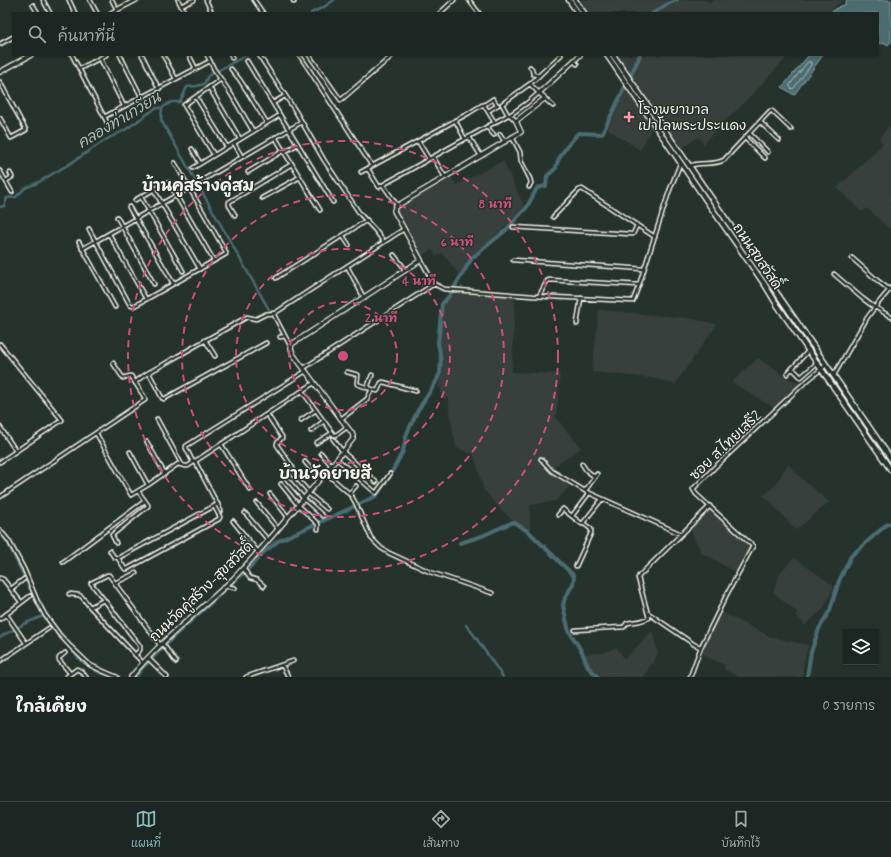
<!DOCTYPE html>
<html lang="th">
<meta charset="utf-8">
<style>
body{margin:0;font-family:Mynerve,"Playpen Sans Thai",sans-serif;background:#29322f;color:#f1f3f6}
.controls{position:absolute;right:12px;bottom:12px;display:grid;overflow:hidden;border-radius:0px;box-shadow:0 1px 3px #0004}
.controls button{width:36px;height:36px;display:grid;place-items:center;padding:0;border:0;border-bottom:1px solid #3a4340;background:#1c2622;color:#f1f3f6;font:20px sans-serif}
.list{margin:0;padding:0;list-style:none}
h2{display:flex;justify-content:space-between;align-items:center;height:52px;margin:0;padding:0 16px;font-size:17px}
h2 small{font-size:13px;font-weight:400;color:#a0a5a5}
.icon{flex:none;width:22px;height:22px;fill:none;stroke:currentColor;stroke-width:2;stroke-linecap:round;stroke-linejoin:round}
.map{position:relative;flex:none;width:891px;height:677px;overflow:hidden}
.search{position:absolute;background:#1c2622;box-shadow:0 1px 3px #0004;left:12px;right:12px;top:12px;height:44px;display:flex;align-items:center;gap:10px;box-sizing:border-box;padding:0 14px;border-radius:0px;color:#a0a5a5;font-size:15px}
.sheet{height:124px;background:#1c2622}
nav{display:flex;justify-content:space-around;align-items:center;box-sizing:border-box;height:56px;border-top:1px solid #3a4340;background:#1c2622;font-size:11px;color:#a0a5a5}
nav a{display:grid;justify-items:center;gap:2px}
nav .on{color:#8bbbb9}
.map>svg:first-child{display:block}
.built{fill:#39403e}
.water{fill:#4b6d72;stroke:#8fa2a1}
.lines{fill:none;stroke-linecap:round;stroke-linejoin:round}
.shore{stroke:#b0bcb9;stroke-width:1}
.canal{stroke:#4b6d72;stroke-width:2.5}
.river{stroke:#4b6d72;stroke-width:4}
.street-casing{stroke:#f4f1e8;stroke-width:5.5}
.secondary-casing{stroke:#f4f1e8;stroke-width:6}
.primary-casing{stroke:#f4f1e8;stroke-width:7}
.street{stroke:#26332d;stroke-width:2.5}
.secondary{stroke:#26332d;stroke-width:3.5}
.primary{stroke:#26332d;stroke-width:4}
.ring{fill:none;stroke:#ce4e7e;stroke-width:2;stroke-dasharray:7 5}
.poi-dot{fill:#ff9aa2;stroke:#26332d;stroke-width:1.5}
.labels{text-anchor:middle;stroke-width:3;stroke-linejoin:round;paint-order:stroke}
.poi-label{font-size:14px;fill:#f4f1e8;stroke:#26332d;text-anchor:start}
.street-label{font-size:14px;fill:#f4f1e8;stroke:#26332d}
.water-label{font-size:15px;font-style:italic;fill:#b0bcb9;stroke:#26332d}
.quarter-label{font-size:16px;font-weight:bold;fill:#f4f1e8;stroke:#26332d}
.centre{fill:#ce4e7e;stroke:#26332d;stroke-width:2}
.ring-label{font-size:12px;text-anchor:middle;font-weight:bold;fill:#ce4e7e;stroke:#26332d;stroke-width:3;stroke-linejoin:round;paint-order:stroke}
</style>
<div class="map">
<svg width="891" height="677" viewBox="0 0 891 677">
<rect width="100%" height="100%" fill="#26332d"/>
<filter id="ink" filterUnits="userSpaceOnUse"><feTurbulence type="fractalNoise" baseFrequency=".025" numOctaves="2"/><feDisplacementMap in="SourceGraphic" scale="8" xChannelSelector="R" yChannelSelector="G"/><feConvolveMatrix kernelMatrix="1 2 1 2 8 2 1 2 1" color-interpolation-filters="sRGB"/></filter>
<g filter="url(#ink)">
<!-- built -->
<path class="built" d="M580,0H675L656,9L652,13H589Z
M681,0H705L709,2L714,0H843L834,7L828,13H657Z
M617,55H639L630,73Z
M641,55H789L739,108L720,125L704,144L698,137L682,149L632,76Z
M627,90L652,128L640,150L608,129L618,105Z
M891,124V230L867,208L862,212L837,188L877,150L883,143L879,139Z
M503,161L524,206L519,213L478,252L469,262L460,276L442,253L436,256L432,249L420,257L395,210L397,207L450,175L456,185Z
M454,292L515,296L512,372L560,374L556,418L581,448L551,468L573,483L556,501L530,505V535L500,509L484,490L474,455L456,447L450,414L448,398H441V388L438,386L441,381L444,356L439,342L445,302Z
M599,310L686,318L717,324L675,384L652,378L592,372Z
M758,358L787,378L795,381L800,385L776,409L732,382Z
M788,464L802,479L829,502L796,530L769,500L763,496L776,485Z
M711,508L752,544L736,573L711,557L702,554L690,529Z
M794,558L834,586L824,608L805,625L796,616L797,612L773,592L781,572Z
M721,612L771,637L808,645L803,668V677H739L724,669L725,665L709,658L700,652Z
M652,631L658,654L643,677H601L593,671L582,654L604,653L616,647L625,659Z"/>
<!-- water -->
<path class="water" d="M847,0H891V42L888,45L885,43L878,44V13H829L841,6L845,5V3Z
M809,55H823L794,95L782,87Z"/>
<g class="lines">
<!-- shore -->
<path class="shore" d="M808,62H811V65L794,88L792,89L790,87V85Z"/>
<!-- canal -->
<path class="canal" d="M311,13L324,7L334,0
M162,108L161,120L271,313
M0,207L4,206L7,198L16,197L25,188L37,183L71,163L107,139L125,130L156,108H162L171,102H180L187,87L197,86L204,84L208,76L247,55
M0,533L6,540L43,616L54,629
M466,625L474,635L503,677
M0,637L26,623L43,616
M69,647L81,661L98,672L114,677"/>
<!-- river -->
<path class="river" d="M653,13L670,3L677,0
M389,478L392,472L403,451L407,433L418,410L436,382L440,373L441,358L438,343L442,304L449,296L472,258L505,231L515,220L527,207L537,188L546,186L547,176L556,168C558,154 570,144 578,133L602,134L638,60L640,55
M460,543L482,536L513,522L529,532L574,576L573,584L565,598L563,605L566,619L569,631L582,652L588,667L598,677
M135,677L143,667L174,636L251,566L263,553L278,541L349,509L376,496L385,483
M807,677L811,652L819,629L830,610L839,581L851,556L886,525L891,523"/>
<!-- street casing -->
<g class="street-casing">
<path id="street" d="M43,0L50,13
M69,0L75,13
M90,0L97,13
M112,0L117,10
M178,0L185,13
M206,0L212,13
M254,0L263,13
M293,0L294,2
M469,0L479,13
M33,5L38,13
M181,6L194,0
M440,13L454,0
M0,44L13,37
M72,55L110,128
M120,55L142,98
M142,55L159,89
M163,55L176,79
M189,55L196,69
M207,55L214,69L231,94L253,131
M231,55L232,58
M259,55L296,112L324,160L360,214L375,230L384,242
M300,55V56L308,68L372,166
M309,55L340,99L341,100L393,55
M100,58L124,106
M247,61L333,202
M574,61L577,64
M530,67L532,69L533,74L539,76
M79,69L106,55
M231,69L240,80L267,123
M0,82L26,130L11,138L0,118
M209,87L240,139
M196,97L227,147
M544,98L553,106
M273,103L285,96
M484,105L493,99L497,105
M488,111L498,105
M508,115L502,104L531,83L561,55
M510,115L516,121
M104,117L210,61
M455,120L465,139
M760,122L779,140
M487,127L494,135
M749,133L768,152
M500,134L505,142
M275,137L320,210
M469,137L481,156
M512,137L520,152L521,161L530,179L531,183L529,187
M745,138L765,158
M234,143L242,157
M192,149L200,163
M284,152L298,144
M214,155L184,105L221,79
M433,157L445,177
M429,159L418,141L469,113L482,105H484L495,123
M689,166C700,161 713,166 724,160L770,111H772L791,129
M193,168L280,115
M368,169L379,187L508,115H510L527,103L539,93L530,84
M0,171L12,192
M248,172L283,151
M361,172L418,141
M6,181L12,177L10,173
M383,185L397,205
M154,190L200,269
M141,197L183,271
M262,198L300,177
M135,200L166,183H169L214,261
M129,207L173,283
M235,215L229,205V202L292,164
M117,217L154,284
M553,217L579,190L582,189L655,237
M513,227L630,234H633L637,225
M89,229L130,305L132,306L136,305L226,254V252L175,163
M109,234L146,299
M343,236L349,245
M79,242L115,307
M82,249L196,184L302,122
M394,255L402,265L405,270
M852,258L878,281L890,290
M421,260L434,284L444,289L533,296L633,301L639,285L669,192L680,164
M513,260L644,269
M347,266L364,298
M834,274L862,298L874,307
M276,278L367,220
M539,296L547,281L549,280L639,285
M875,307L891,317
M273,313L285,336
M577,324L581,298
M280,337L285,336L291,347
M205,340L215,356
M0,344L62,420L0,462
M304,368L434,284
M792,368L801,377L817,363
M347,372L358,375L357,382V384L377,391L378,390L381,383L383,382L416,391
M149,373L162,398L164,399L266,343
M787,374L808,351
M834,375L867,318L875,307L891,288
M135,383C143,374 156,369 166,363C193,347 220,332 247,317L256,319L266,314L275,313L404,229
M367,388L372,375
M302,391L334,435H336L347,427
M267,414L282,437V438L277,443V445L293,468
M157,419L182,465
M341,419L367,399L372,389
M301,420L316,410
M0,427L16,451
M311,431L324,421
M96,433L131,495L148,485L178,464L185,466H188L314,383
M333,439L343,452L376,482
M147,442L165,474
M316,443L332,433
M221,444L250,490
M130,452L148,485
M321,453L332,466
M337,459L376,493L390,474
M541,459L552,471L585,491L681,534
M195,461L221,511
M193,462L186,448V446L306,371
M305,462L320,480
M582,464L586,470L595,477
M292,473L309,492
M326,473L351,495L356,504L371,538L381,548L389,553L430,572L492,593
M286,478L304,499L323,516
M281,484L298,505L318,524V529
M585,491L597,474
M308,493L327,509
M270,494L288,517
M349,494L356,486
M0,497L145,400V398L131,376H130L123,378L113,363
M257,503L278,529
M245,513L268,540
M558,515L563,509L564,510L582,524L583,523L602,499
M572,516L589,493
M233,521L258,552
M0,530L9,541L24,569L37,600L45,615L59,634L70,646L90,665L105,672L117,677
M116,543L112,535L148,506V505L138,491
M110,551L114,557L118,558L125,569H127L219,519L220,517L214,506
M118,558L218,504
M63,562L145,501
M576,566L591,533V529L583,523
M243,568L250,578L254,579L257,580L264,586
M0,578L3,579L21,602
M115,583L136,573
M227,585L230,587L235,588
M11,589L24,579
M69,594L79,595L82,597L90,607L143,663
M90,607L104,600
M648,613L695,645L701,647
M6,614L26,643
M0,619L30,596
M575,630L624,627L627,623L640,621L649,618L638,578L639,576L710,506
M162,643L176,662
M65,653L59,658V660L70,673
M135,655L140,650V646L91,583L107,575H109L160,645
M148,658L167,677
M0,661L49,628
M282,665L288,676
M66,677L77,669L82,672L86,677
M246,677L293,661
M690,677L701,647L726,596L753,546L696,494L693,489L715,467L801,386L826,365"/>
</g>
<!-- secondary casing -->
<g class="secondary-casing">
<path id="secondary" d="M111,13L136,0
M0,72L31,55
M131,677C161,640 200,611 234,578C255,556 275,533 295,509C314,486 334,463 353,439V436L352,433L341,419L293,354L291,348L292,344L421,260L394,211L395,207L521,132L516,121L544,99V97L539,93L580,55"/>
</g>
<!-- primary casing -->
<g class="primary-casing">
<path id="primary" d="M569,0L578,13
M575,0L584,13
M607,55L706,200L765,285L776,303L817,363L891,470
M613,55L891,459"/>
</g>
<!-- street -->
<use href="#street" class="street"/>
<!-- secondary -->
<use href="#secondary" class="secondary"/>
<!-- primary -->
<use href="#primary" class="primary"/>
</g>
</g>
<!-- distance rings -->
<g class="ring">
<circle cx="343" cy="356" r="54"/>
<circle cx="343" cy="356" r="107"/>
<circle cx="343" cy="356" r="161"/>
<circle cx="343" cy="356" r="215"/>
</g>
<!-- markers -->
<path class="poi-dot" d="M627 111h4v4h4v4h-4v4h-4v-4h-4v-4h4z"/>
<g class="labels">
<!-- poi labels -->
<g class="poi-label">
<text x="638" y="114">โรงพยาบาล<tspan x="638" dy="16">เปาโลพระประแดง</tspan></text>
</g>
<!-- street labels -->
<g class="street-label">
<text transform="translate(758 256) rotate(56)" y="5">ถนนสุขสวัสดิ์</text>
<text transform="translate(725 445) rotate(-44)" y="5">ซอย ส.ไทยเสรี2</text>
<text transform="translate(201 591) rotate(-44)" y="5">ถนนวัดคู่สร้าง-สุขสวัสดิ์</text>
</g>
<!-- water labels -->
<g class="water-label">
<text transform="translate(119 120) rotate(-31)" y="5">คลองท่าเกวียน</text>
</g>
<!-- quarter labels -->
<g class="quarter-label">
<text x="198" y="191">บ้านคู่สร้างคู่สม</text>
<text x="325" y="479">บ้านวัดยายสี</text>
</g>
</g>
<circle cx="343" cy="356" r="6" class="centre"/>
<g class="ring-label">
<text x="495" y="208">8 นาที</text>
<text x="457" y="246">6 นาที</text>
<text x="419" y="285">4 นาที</text>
<text x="381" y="322">2 นาที</text>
</g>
</svg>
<div class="controls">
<button><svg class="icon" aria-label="layers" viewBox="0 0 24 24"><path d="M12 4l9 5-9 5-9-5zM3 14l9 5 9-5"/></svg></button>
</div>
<div class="search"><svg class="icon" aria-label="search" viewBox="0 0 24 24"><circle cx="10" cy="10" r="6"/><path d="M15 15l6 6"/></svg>ค้นหาที่นี่</div>
</div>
<section class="sheet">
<h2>ใกล้เคียง<small>0 รายการ</small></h2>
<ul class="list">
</ul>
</section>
<nav>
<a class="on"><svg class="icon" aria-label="map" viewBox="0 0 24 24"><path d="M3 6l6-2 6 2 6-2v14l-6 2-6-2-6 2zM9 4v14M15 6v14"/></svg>แผนที่</a>
<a><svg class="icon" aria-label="directions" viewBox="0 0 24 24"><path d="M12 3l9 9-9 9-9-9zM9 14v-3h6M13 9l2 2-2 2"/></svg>เส้นทาง</a>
<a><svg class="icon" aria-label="saved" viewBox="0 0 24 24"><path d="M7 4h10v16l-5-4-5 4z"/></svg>บันทึกไว้</a>
</nav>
